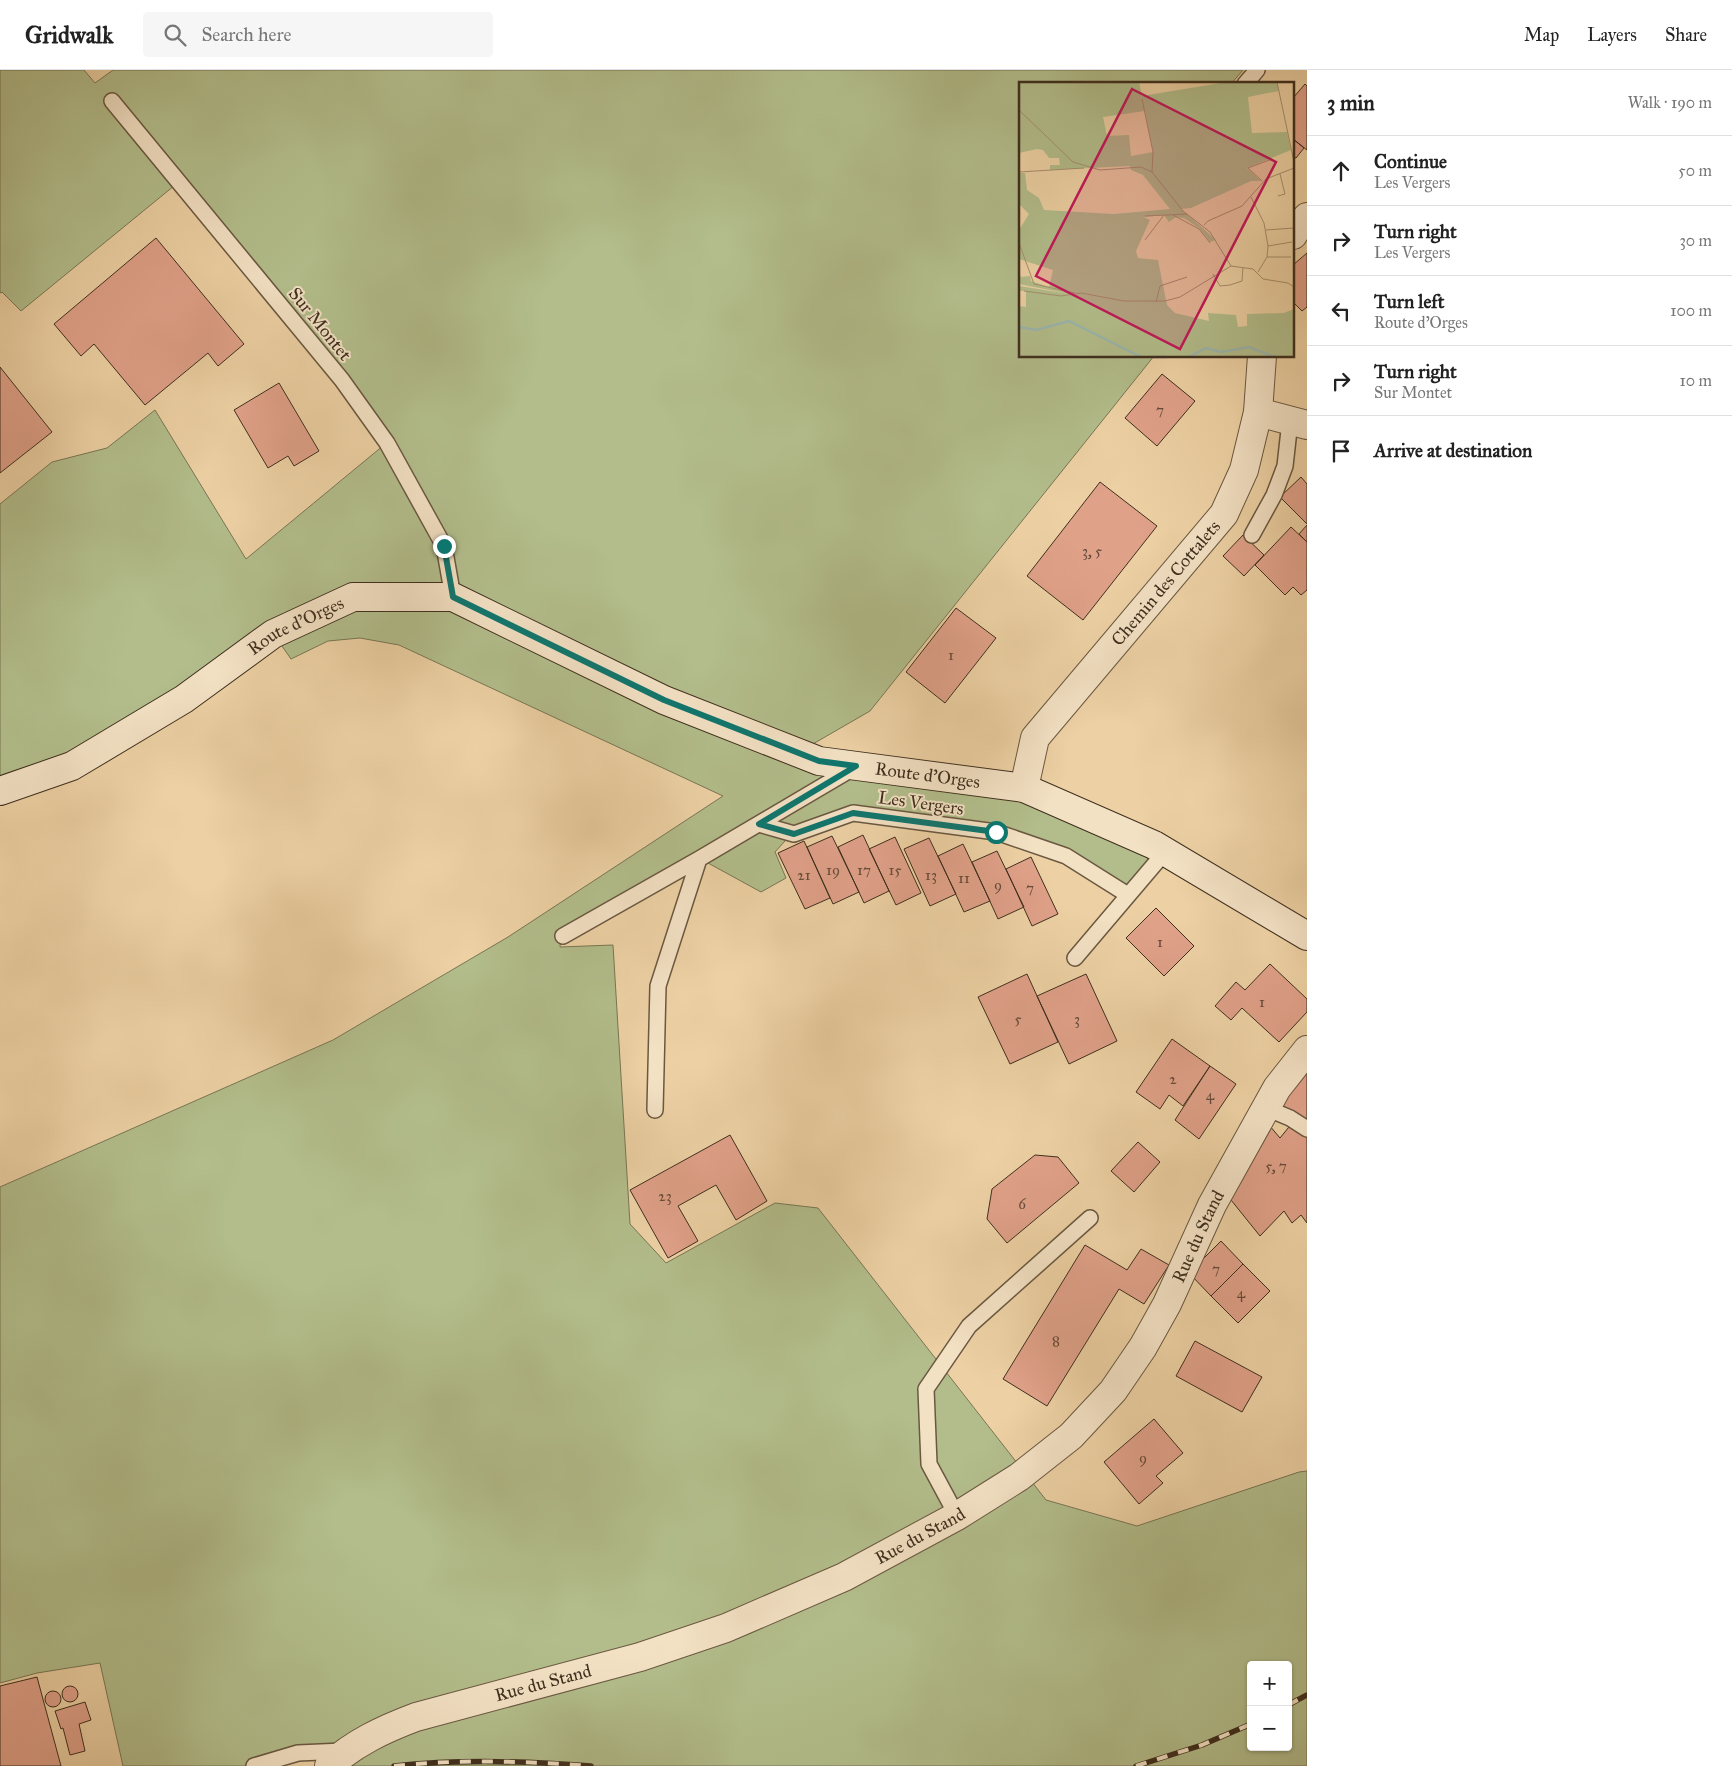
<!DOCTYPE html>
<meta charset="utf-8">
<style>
body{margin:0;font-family:"IM FELL Great Primer",serif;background:#f6f6f6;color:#222}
.controls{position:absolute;right:15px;bottom:15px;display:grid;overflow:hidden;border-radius:5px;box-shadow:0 1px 4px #0004}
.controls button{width:45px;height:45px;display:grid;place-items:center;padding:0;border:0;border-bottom:1px solid #e0e0e0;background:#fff;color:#222;font:25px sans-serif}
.stop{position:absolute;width:15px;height:15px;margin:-11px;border:4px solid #0f766e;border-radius:50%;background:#fff}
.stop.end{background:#0f766e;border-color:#fff;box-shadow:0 1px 5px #0008}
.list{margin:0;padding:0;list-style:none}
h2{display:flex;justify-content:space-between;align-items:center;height:65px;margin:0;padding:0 20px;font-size:21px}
h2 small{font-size:16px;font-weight:400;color:#767676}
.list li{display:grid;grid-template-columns:32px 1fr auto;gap:15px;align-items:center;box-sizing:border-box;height:70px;padding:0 20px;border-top:1px solid #e0e0e0}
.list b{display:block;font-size:19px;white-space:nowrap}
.list p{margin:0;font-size:16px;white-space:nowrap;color:#767676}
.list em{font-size:16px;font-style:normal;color:#767676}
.icon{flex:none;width:28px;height:28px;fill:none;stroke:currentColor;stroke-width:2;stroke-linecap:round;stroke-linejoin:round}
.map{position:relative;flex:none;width:1307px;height:1696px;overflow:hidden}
header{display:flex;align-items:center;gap:30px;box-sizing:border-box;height:70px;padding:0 25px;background:#fff;border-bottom:1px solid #e0e0e0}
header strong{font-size:24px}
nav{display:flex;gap:28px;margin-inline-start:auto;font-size:18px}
.search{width:350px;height:45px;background:#f6f6f6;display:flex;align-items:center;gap:12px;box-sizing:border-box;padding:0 18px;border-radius:5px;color:#767676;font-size:19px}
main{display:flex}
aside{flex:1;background:#fff}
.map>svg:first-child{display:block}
.green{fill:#b2bd8b;stroke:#787654;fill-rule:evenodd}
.building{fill:#e0a189;stroke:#3f2f1e}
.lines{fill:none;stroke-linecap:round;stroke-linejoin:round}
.lane-casing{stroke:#6a5840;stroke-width:18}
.street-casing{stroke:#6a5840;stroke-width:30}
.secondary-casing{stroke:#3f2f1e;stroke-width:30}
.lane{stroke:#f3e1c4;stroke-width:15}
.street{stroke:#f3e1c4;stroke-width:28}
.secondary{stroke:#f3e1c4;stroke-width:28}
.rail-casing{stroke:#3f2f1e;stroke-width:5.5}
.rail{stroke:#f3e1c4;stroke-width:4;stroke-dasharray:11;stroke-linecap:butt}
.route{stroke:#0f766e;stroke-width:6}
.labels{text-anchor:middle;stroke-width:4;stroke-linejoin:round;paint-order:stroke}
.number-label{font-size:15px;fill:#674c39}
.street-label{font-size:18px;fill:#3f2f1e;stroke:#f3e1c4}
.inset-river{fill:none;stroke:#9ab6ad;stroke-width:2.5}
.inset-road{fill:none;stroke:#a7906e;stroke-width:1}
.view{fill:#c2185b;fill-opacity:0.15;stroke:#c2185b;stroke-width:2.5}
.inset-edge{fill:none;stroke:#3f2f1e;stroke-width:2.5}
</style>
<header>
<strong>Gridwalk</strong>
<div class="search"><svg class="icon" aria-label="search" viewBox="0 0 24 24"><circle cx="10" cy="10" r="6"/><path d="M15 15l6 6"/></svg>Search here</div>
<nav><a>Map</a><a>Layers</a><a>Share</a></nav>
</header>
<main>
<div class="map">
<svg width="1307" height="1696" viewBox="0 0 1307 1696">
<rect width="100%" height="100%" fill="#edd1a4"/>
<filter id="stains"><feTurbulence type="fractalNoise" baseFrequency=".004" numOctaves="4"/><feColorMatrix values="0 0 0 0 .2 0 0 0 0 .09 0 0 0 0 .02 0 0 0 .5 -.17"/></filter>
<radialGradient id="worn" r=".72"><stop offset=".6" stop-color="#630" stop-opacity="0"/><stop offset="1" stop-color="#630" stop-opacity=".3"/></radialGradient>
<!-- green -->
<path class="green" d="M0,0H84L95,13L113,0H1243L1231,14H1021V286H1154L870,641L799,682L455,526L447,476L389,372L180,111L21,241L2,222L0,223Z
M155,340L246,489L384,375L441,477L450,524H352L183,627L0,719V434L52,392L107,378Z
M354,528L453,529L817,695L1024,726L1160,782L1127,820L1067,782L853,738L795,760L775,782L786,808L761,822L697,787L561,864L560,877L613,875L630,1154L666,1193L775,1133L818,1138L1046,1430L1137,1456L1299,1402L1307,1401V1696H330L346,1682L249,1696H123L100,1593L37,1603L0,1613V1117L333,970L508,867L723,726L399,575L360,568L328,571L291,589L275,566ZM1251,1595H1288V1677H1251Z"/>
<!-- building -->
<path class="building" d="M1305,14L1307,16V80L1293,69V28Z
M1293,69L1304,78L1296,88L1293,87Z
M156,168L244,274L218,296L208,283L145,335L94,274L81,286L54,254Z
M1307,183V237L1302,241L1293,232V195Z
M0,297L52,362L0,403Z
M1162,304L1195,331L1157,376L1125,348Z
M279,313L319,381L294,396L288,386L268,398L234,340Z
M1301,407L1307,414V454L1280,427Z
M1100,412L1157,456L1083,550L1027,506Z
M1307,455V472L1299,464Z
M1291,457L1307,472V520L1301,525L1293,517L1285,525L1255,495Z
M1243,465L1264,485L1244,506L1223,486Z
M956,538L996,568L945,633L906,602Z
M863,765L889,821L864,833L838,777Z
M832,766L859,822L833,834L807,777Z
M895,767L921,823L896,835L869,779Z
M929,768L956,824L930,836L904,779Z
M804,771L830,828L805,839L778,783Z
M963,774L990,831L964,842L938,786Z
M997,781L1024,837L998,849L972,792Z
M1031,787L1058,844L1032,856L1006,799Z
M1156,838L1194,876L1164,906L1126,868Z
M1270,894L1307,929V942L1279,972L1242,938L1231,950L1215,936L1236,912L1245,920Z
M1027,904L1058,972L1010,994L978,927Z
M1086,904L1117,971L1069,994L1037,926Z
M1172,969L1210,996L1183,1036L1169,1025L1160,1039L1136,1022Z
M1210,996L1236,1014L1199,1069L1175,1050Z
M1307,997V1054L1280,1033Z
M1293,1052L1307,1063V1153L1301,1145L1292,1153L1284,1141L1260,1166L1227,1125L1269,1055L1280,1068Z
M730,1065L767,1131L736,1150L716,1115L678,1136L698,1171L668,1188L630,1120Z
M1138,1072L1160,1092L1134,1122L1111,1101Z
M1035,1085L1058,1087L1079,1113L1007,1173L987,1149L992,1119Z
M1221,1171L1243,1194L1211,1226L1189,1203Z
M1085,1175L1127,1200L1141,1179L1169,1195L1144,1234L1119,1219L1047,1336L1003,1309Z
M1243,1194L1270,1221L1238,1253L1211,1226Z
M1195,1271L1262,1307L1242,1342L1176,1306Z
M1154,1349L1183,1383L1156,1406L1163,1413L1139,1434L1104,1392Z
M37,1607L61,1696H0V1616Z
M62 1624a8 8 0 1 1 16 0a8 8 0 1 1-16 0Z
M45 1629a8 8 0 1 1 16 0a8 8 0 1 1-16 0Z
M85,1632L91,1650L79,1654L85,1681L70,1685L63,1658L61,1659L55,1641Z"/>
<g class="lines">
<!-- lane casing -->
<g class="lane-casing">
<path id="lane" d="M1245,14L1257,0
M112,31L342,310L387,373L444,476L453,527
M1252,465L1274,425L1285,396L1290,351
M759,754L794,764L853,743L996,762L1066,786L1128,825
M563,866L699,789L855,697
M1075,888L1165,782
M1266,1038L1290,1048L1307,1059
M655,1040L658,916L699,789
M957,1446L929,1394L926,1319L969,1256L1090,1148
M254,1696L298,1683L343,1681"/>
</g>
<!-- street casing -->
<g class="street-casing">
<g id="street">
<path d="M1293,165L1298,157L1307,147"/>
<path d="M1258,342L1307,355"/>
<path id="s1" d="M1024,718L1035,668L1224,444L1244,400L1258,342L1262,286"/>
<path id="s2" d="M329,1696C354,1673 384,1659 416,1647L640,1587L726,1558L844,1507L957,1446L1019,1407L1071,1366L1113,1321L1143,1277L1167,1234L1212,1135L1277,1018L1307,980"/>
</g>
</g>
<!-- secondary casing -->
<g class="secondary-casing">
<g id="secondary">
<path id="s3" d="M0,721L72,696L184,629L273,564L353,527H453L664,630L819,691L1024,718L1154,775L1307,866"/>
</g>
</g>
<!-- lane -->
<use href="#lane" class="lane"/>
<!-- street -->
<use href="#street" class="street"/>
<!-- secondary -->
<use href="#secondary" class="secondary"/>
<!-- rail casing -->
<g class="rail-casing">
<path id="rail" d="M1288,1635L1307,1625
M394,1696C460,1689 526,1691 591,1696
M1136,1696L1202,1675L1251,1654"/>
</g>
<!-- rail -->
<use href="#rail" class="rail"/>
</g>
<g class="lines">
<!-- route -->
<path class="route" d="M444,476L453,527L664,630L819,691L856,696L759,754L794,764L853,743L996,762"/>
</g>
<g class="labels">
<!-- number labels -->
<g class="number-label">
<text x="1160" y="345">7</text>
<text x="1092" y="486">3, 5</text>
<text x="951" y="590">1</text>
<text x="833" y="805">19</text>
<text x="864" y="805">17</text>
<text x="895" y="805">15</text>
<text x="804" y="810">21</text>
<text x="931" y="810">13</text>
<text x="964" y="813">11</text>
<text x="998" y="820">9</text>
<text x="1030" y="823">7</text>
<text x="1160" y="877">1</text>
<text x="1262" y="937">1</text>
<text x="1018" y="954">5</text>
<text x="1077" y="954">3</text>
<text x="1173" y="1014">2</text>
<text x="1210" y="1030">4</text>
<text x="1276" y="1101">5, 7</text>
<text x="665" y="1131">23</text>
<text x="1022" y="1139">6</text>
<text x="1216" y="1204">7</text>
<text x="1241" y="1228">4</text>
<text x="1056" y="1276">8</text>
<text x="1143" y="1393">9</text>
</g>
<!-- street labels -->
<g class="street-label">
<text transform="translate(320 254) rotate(51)" y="6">Sur Montet</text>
<text dy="6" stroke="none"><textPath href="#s1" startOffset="254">Chemin des Cottalets</textPath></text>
<text dy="6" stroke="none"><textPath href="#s3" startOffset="341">Route d'Orges</textPath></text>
<text dy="6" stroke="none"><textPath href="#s3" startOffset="1016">Route d'Orges</textPath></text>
<text transform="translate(921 733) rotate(8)" y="6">Les Vergers</text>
<text dy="6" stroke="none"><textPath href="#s2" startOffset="1058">Rue du Stand</textPath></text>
<text dy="6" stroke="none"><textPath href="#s2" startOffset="638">Rue du Stand</textPath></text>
<text dy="6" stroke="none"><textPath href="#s2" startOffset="232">Rue du Stand</textPath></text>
</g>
</g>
<!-- overview -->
<g transform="translate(1019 12)">
<rect width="275" height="275" fill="#edd1a4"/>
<path d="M0,0H120L123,14L208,0H258L260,9L229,15L233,51L268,50L272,68L228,86L242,99H232L172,126L162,127L197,158L191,160L180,146L165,136L157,135L150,140L145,133L125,135L131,138L117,169L119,176L139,178L148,223L156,231L190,239L189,231L217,233L219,245L228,244V232L265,231L275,227V275H0V224L7,225V209H0V204L51,212L0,202L1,192L2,195L11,194L12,199L30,205L34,188L0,177V148L10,132L0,122V91H6L8,108L20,116L25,128L95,132L151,127L124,93L112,88L111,84L31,88V83H41L40,76H30L24,68L18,67L0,71ZM126,29L134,70L112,74L110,53L88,54L84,35Z" fill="#b2bd8b" fill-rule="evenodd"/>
<path class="inset-river" d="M0,245L17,248L50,239L122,275M131,275H147M170,275L187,266L202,270L230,265L256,275"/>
<path class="inset-road" d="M258,0L275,80M123,17L134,70L133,90M0,28L54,80L81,88L122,85L133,90L164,129L191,150L212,184M0,90L65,86M243,99L229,86L253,77M259,114L266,112L261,92M232,115L245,141L249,164L248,175L239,190M154,133L180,147L191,161M126,134L168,132M185,143L189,139L223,124L247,97L275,86M247,148L275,146M126,158L145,133M0,161L15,202L56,211M249,164L273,160M248,175H272M212,184L234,187L244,197L269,201L275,205M194,192L201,204L211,203L223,199L224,185M5,209L42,214L62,211L105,219H146L161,215L212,184M137,220L141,204L168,195"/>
<path class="view" d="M113,7L257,80L161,267L17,194Z"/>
<rect width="275" height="275" class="inset-edge"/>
</g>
<rect width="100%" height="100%" filter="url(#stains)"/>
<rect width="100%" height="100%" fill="url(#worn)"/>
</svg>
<div class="controls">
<button>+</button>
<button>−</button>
</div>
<div class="stop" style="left:996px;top:762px"></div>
<div class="stop end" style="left:444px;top:476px"></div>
</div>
<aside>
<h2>3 min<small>Walk · 190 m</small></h2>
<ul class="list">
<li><svg class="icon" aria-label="ahead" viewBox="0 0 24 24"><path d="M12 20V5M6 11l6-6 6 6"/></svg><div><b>Continue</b><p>Les Vergers</p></div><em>50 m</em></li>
<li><svg class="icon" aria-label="right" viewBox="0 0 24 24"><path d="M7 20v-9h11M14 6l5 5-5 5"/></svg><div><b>Turn right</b><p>Les Vergers</p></div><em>30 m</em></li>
<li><svg class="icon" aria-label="left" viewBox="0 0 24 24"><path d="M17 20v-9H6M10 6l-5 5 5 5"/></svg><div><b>Turn left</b><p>Route d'Orges</p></div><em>100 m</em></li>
<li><svg class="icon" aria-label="right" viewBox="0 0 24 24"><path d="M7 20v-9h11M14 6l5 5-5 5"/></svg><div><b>Turn right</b><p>Sur Montet</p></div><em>10 m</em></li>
<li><svg class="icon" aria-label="arrive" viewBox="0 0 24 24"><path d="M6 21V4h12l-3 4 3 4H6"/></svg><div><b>Arrive at destination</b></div></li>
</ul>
</aside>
</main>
